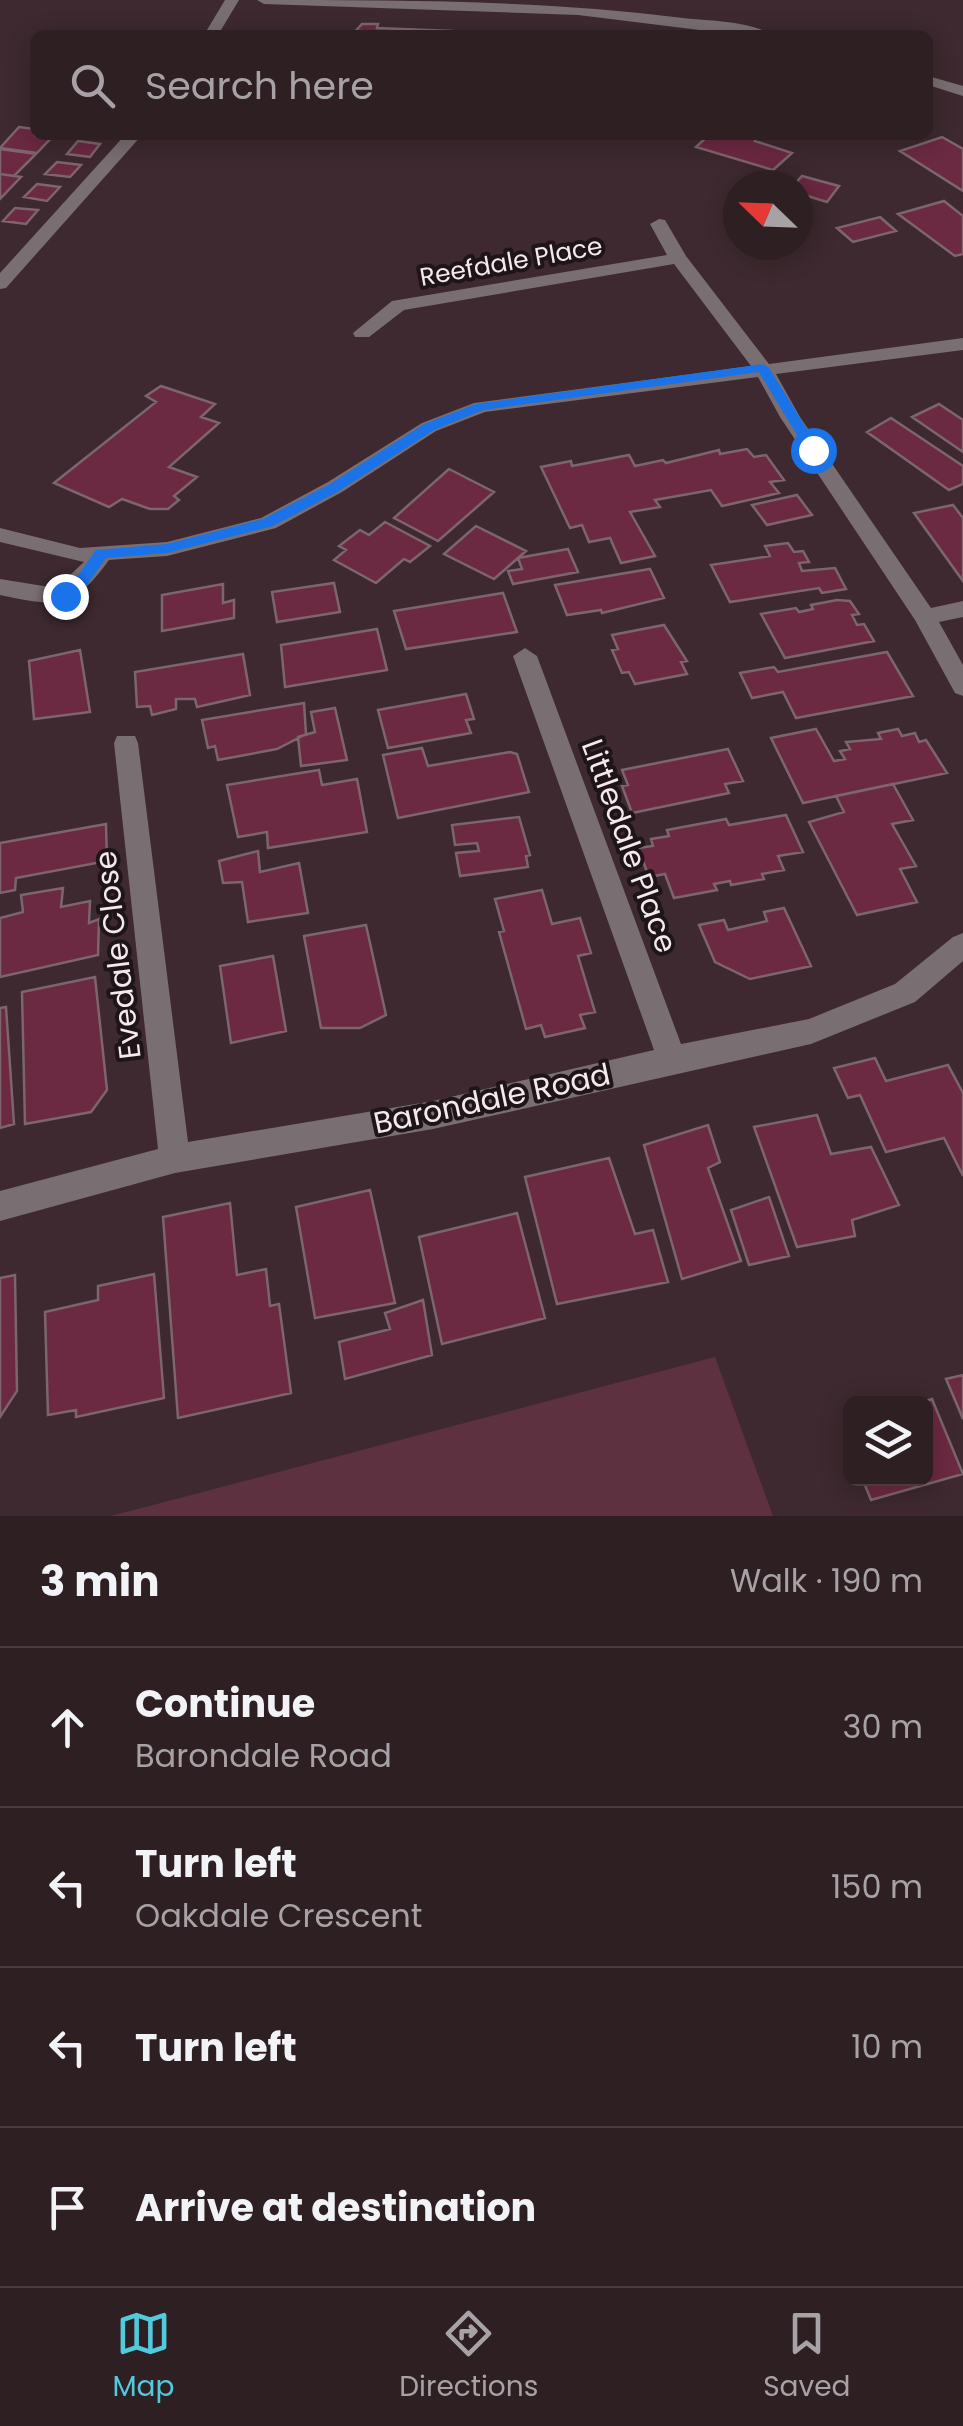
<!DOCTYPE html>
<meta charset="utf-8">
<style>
body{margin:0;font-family:Poppins,sans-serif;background:#36272b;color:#f1f3f6}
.controls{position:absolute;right:30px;bottom:30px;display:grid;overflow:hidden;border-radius:15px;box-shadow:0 5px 25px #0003}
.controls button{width:90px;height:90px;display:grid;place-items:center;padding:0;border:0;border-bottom:2px solid #493d41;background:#2e1f23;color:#f1f3f6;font:50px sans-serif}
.compass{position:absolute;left:723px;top:170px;width:90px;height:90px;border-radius:50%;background:#2e1f23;box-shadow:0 5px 25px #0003;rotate:293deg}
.stop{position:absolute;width:30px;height:30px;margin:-22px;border:8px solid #1a73e8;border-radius:50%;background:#fff}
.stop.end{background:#1a73e8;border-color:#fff;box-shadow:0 2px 10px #0008}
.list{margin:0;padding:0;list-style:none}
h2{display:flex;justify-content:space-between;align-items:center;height:130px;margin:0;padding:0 40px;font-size:42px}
h2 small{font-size:32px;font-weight:400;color:#a7a2a6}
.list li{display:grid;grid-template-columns:65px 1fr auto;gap:30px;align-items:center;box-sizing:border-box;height:160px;padding:0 40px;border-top:2px solid #493d41}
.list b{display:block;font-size:38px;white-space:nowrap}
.list p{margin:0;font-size:32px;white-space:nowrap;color:#a7a2a6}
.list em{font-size:32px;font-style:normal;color:#a7a2a6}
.icon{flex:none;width:55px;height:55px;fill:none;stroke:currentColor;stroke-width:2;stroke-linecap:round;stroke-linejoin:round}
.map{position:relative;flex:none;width:963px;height:1516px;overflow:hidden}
.search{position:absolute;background:#2e1f23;box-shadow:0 5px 25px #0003;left:30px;right:30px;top:30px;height:110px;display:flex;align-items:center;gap:25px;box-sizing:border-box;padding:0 35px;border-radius:15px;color:#a7a2a6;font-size:38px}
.sheet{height:770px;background:#2e1f23}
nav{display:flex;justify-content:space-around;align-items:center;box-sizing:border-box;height:140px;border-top:2px solid #493d41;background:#2e1f23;font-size:28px;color:#a7a2a6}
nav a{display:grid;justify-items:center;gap:5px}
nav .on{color:#53cadc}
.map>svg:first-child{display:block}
.green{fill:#5e3141}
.building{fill:#6b2942;stroke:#7c656c;stroke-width:2.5}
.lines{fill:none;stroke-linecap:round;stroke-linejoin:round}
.minor{fill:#796e71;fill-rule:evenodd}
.route{fill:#1a73e8}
.labels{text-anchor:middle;stroke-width:8;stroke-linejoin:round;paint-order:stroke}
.far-street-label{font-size:25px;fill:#f6e9ec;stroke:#1e1518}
.street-label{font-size:30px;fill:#f6e9ec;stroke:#1e1518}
</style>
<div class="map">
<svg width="963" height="1516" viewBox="0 0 963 1516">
<rect width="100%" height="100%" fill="#3d292f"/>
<!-- green -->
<path class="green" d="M715,1357L773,1516H110L138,1509Z"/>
<!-- building -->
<path class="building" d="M362,24H378L377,28L451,31L449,35H352Z
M19,127L35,129V135H54L37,153L0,148Z
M709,135H754L758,136L755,141L792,153L773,170L696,147Z
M942,137L963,149V191L900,151Z
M78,141L100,144L90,157L67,154Z
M0,149L36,154L14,176L0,174Z
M57,162L81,165L70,177L45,174Z
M0,174L21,177L0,199Z
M802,176L839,186L827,202L798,193V185H794Z
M37,184L60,187L47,201L24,197Z
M944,201L963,216V254L955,256L898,214Z
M15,208L38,210L26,224L3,221Z
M880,217L896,231L853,242L837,228Z
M161,386L215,404L201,417L219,423L169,467L197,477L174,496L179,500L168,509H150L122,499L109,507L54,483L156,402L146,396Z
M939,404L963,420V452L912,417Z
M891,418L963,466V484L949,490L867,432Z
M747,449L754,457L766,455L784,480L770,482L779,493L722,506L711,490L655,500L660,507L630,512L655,556L621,563L610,538L589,542L582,525L570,528L541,467L571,461L572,466L629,455L635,466L663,460L666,463L719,450L720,454Z
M449,469L494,492L438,541L394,518Z
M797,495L812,515L767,525L752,505Z
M953,505L963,518V581L914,513Z
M385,522L430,546L410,562L404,559L376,583L334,560L346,550L339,546L360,530L369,535Z
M476,526L526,551L494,579L444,554Z
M788,543L794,552L803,551L809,562L799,563L802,571L835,568L846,589L822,593L819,588L730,602L711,565L770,556L765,546Z
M568,549L578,572L513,584L508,571L522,569L518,558Z
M650,569L664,598L602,613L601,610L567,615L555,585Z
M334,583L340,612L277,622L272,592Z
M223,584V603L234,600V618L162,631V595Z
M503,593L517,632L406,649L394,611Z
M837,600L850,601L859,614L852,615L857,625L864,624L874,641L785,658L761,614L796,608L799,612L813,609L811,605Z
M664,625L687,661L681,662L687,674L635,684L629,672L622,673L612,650L618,649L612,635Z
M377,629L387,670L285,687L281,645Z
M80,650L90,712L34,719L29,661Z
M887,652L913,696L796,718L783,692L752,698L740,673L774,667L778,672Z
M243,654L250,695L197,707L195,699H176V709L152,715L150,706L137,707L135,672Z
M466,694L474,719L466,720L471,733L388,748L378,710Z
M304,703L306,734L277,749L218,760L215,746L208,748L202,720Z
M335,708L347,760L301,766L298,737L315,732L311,712Z
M816,729L834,761L845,759L840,751L850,749L846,742L881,739L878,733L898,729L902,736L915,733L919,742L926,740L947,773L803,803L771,738Z
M422,748L428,766L510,752L517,754L529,792L398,818L383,755Z
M728,749L743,781L725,784L729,793L632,813L622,786L628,785L622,770Z
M319,770L322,785L357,779L367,832L268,848L267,832L238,837L227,785Z
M893,784L913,820L892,824L916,866L900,869L917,902L857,915L809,822L844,812L836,796Z
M786,815L803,852L778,856L784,870L762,874L764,879L731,885L730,881L714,884L717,890L674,898L665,874L649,877L638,848L653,846L651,839L669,836L667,830L726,819L729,825Z
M519,817L530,855L526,856L528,867L460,876L456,853L479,851L477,843L455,845L452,825Z
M106,824L107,861L16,878L15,890L0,893V843Z
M258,851L260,872L299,863L308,913L248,922L242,882L223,883L219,861Z
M63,888L61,907L90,901L89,923L99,919L98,955L0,977V918L23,912L21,895Z
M542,890L552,924L580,918L591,953L578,956L595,1012L580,1015L585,1028L545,1037L541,1025L526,1029L499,932L504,931L495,899Z
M784,908L811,966L750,979L715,962L699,925L724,920L728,930L767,921L764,912Z
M366,925L386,1015L360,1028H321L304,936Z
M273,956L286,1031L231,1043L220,966Z
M95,977L107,1090L91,1112L25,1124L22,992Z
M6,1007L14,1124L0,1128V1008Z
M875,1058L886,1081L948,1065L963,1093V1176L944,1138L886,1152L860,1095L848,1098L834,1068Z
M817,1115L831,1154L871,1147L899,1205L852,1220L855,1236L797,1247L754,1127Z
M708,1125L720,1162L708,1168L741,1261L682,1279L644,1145Z
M609,1158L635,1234L653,1230L668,1282L557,1304L525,1177Z
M370,1190L395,1303L315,1318L296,1207Z
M769,1197L789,1256L749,1265L731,1210Z
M230,1203L237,1275L266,1269L270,1306L279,1304L291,1393L178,1418L163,1217Z
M517,1213L545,1318L442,1344L419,1237Z
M154,1274L164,1398L76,1417V1410L48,1415L45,1312L98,1300V1286Z
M15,1275L17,1391L0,1417V1278Z
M423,1300L432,1355L345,1379L339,1342L390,1329L385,1313Z
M963,1375V1419L946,1379Z
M932,1399L963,1474L871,1500L862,1478H926V1404H916Z"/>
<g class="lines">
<!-- minor -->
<path class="minor" d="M225,0H239L218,35H204Z
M257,0C400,0 542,0 683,18C709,21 751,21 772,35H740L578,15L264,4Z
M928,76L963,86V96L928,85Z
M125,135H142L6,288L0,289V273Z
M659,219L665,220L686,256L769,364L963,338V350L776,374L800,417L931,608L963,601V617L939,622L963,665V696L955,693L915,620L780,417L758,377L485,412L436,431L342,492L276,528L167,556L109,560C73,610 57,607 0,595V579L56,588L84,562L0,542V528L80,548L167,542L261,518L328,482L422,423L474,403L751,366L674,264L404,310L369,337H355L353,333L392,301L667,255L650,224Z
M525,648L537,656L681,1044L809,1019L895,984L953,937L963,933V961L915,1002L811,1044L433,1129L175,1173L0,1221V1191L158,1149L114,743L117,736H135L138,743L188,1142L433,1101L654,1050L513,656Z"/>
</g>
<!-- route -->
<path class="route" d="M763,364L769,368L820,450L818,453H808L759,372L483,410L434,430L339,491L273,526L167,553L106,558L82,592L65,601L58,596L72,584L96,550L167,544L263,519L330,484L424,424L476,404Z"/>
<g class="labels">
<!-- far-street labels -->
<g class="far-street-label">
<text transform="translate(511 261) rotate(-10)" y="9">Reefdale Place</text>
</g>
<!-- street labels -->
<g class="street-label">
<text transform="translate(629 846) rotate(70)" y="10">Littledale Place</text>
<text transform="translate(118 955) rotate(-97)" y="10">Evedale Close</text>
<text transform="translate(492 1099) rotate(-12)" y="10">Barondale Road</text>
</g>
</g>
</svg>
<div class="controls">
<button><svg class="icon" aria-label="layers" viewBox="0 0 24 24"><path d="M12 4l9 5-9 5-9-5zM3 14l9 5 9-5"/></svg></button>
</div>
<svg class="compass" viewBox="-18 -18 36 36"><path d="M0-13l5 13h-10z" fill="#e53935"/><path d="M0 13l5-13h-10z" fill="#a7a2a6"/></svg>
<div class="stop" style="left:813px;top:450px"></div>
<div class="stop end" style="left:65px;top:596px"></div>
<div class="search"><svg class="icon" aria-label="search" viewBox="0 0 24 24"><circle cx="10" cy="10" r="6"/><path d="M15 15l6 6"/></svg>Search here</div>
</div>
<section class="sheet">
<h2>3 min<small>Walk · 190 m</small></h2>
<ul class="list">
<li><svg class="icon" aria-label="ahead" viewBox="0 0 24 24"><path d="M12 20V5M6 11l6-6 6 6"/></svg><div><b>Continue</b><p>Barondale Road</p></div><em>30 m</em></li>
<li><svg class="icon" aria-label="left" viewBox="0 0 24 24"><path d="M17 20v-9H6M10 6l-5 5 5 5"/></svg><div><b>Turn left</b><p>Oakdale Crescent</p></div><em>150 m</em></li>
<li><svg class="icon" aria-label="left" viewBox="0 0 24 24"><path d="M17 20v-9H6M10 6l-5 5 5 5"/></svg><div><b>Turn left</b></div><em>10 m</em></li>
<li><svg class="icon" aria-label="arrive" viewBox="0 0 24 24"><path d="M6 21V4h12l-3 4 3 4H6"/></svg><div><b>Arrive at destination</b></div></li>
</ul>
</section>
<nav>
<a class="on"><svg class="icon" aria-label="map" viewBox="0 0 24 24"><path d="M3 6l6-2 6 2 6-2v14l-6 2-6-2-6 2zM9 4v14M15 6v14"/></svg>Map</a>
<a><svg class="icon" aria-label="directions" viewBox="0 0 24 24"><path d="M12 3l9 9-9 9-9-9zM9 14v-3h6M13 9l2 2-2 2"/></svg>Directions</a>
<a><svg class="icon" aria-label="saved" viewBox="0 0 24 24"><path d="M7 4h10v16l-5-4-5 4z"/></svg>Saved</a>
</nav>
